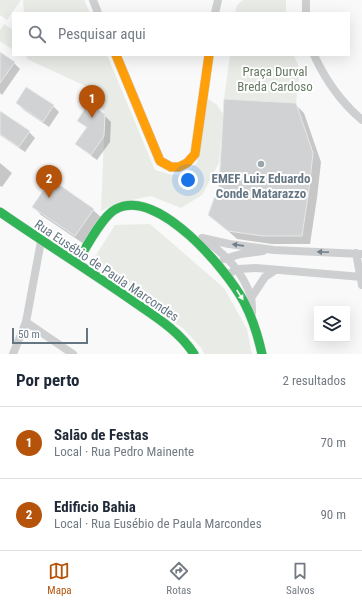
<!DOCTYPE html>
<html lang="pt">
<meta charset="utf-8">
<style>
body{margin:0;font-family:"Roboto Condensed",sans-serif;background:#f6f6f7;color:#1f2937}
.controls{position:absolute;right:12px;bottom:12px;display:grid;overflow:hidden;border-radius:0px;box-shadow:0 4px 16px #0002}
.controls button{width:36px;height:36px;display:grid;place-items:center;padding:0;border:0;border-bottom:1px solid #e0e1e3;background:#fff;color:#1f2937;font:20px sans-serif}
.scale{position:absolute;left:12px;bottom:10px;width:76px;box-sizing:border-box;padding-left:4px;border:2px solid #657683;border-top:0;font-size:11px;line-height:14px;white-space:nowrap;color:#657683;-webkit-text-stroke:3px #fff;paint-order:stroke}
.you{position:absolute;left:188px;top:180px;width:14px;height:14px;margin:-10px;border:3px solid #fff;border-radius:50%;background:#1a73e8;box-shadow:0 0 0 6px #1a73e833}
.badge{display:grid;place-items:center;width:26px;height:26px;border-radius:50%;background:#b45309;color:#fff;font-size:13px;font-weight:700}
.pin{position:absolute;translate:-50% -33px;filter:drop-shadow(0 1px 2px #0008)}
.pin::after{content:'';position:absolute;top:21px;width:14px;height:12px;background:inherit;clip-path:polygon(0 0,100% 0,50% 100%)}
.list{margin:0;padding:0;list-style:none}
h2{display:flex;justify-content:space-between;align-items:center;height:52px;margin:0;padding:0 16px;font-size:17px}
h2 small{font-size:13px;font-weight:400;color:#747a83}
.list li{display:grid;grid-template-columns:26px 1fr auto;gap:12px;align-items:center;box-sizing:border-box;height:72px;padding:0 16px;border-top:1px solid #e0e1e3}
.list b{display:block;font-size:15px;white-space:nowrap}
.list p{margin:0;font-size:13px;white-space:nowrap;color:#747a83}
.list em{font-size:13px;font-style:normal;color:#747a83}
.icon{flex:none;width:22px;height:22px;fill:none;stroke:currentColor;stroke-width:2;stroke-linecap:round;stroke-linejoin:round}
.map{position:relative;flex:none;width:362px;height:354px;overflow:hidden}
.search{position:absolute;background:#fff;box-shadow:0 4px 16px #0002;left:12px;right:12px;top:12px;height:44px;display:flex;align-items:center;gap:10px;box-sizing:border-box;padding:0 14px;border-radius:0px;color:#747a83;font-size:15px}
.sheet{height:196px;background:#fff}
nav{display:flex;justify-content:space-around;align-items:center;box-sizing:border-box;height:56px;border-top:1px solid #e0e1e3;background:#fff;font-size:11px;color:#747a83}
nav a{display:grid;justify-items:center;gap:2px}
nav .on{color:#b45309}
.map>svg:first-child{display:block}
.green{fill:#e8ebe6}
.shadow{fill:#0003}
.building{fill:#d0d2d3;stroke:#e8e8e8}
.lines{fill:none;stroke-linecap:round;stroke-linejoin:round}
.fast-casing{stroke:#d5d6d7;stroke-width:10}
.slow-casing{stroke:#d5d6d7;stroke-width:10}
.street{stroke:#cecfd0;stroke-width:8}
.fast{stroke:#30b455;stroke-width:9}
.slow{stroke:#ff9f0a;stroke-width:9}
.oneway{fill:#707f8b}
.oneway2{fill:#fff}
.poi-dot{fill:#99a4ac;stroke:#fff;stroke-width:1.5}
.labels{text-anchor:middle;stroke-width:4;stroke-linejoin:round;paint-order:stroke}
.park-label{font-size:13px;fill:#687a64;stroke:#fff}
.poi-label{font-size:13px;font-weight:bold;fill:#657683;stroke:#fff}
.street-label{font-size:13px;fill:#657683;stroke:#fff}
</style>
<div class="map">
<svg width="362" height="354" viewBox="0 0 362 354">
<rect width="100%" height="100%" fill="#f9f9f9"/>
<!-- green -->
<path class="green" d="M0,0H21L7,20L0,15Z
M23,0H84L90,13H24Z
M243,0H286V13H235L237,5Z
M4,24L13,30V50L0,41V30Z
M27,55H107L155,170C178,177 178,178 197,163L208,99L216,104L223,114L219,163L202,195L181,208L151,196L117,203L101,211L105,114L92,89L27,59Z
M230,55H294L300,70L296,103L224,99Z
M150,224L224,288L247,329L252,354H204L202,349L184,329L91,263L115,225Z"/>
<!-- shadow -->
<path class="shadow" d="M0,53L14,63L20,69L2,95L0,93Z
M27,88L53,106L59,112L49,127L24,110L18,104Z
M295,104L304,113L321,162L317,198L310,244H272L237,239L209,214Z
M0,112L29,132L35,138L25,152L0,135Z
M104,115L111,122L110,142L97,160L82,149L76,143L87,128L79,121Z
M0,163L12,173L2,187L0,186Z
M33,206L93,210L102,218L84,244L41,215Z"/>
<!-- building -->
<path class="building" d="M0,52L15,62L0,83Z
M26,87L54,105L43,122L16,103Z
M224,99L296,103L313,153L309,189L302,236H263L228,231L208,215L219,185Z
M88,104L105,114L104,136L91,155L75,144L87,127L77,121Z
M0,111L30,131L19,147L0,134Z
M51,179L94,209L75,236L32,207Z"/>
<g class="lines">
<!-- fast casing -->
<g class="fast-casing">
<path id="fast" d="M0,212C42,241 85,268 127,297C151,314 178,329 194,354
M77,263C85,249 102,216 116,209C158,187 227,270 244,302C253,319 258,336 262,354"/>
</g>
<!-- slow casing -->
<g class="slow-casing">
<path id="slow" d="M116,55L160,161L171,167H179L187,163L195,154L209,55"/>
</g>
<!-- street -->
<path class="street" d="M93,0L98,13
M215,13L218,0
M306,13V0
M314,55C325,79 342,103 362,120
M202,238L229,244L274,250L362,254
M205,240C226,255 243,272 251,297C252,302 252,308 252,313
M356,253L362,285
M224,259L241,254L263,251
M226,275L238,269L256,268L362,277
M251,298L265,277L274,271
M26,322L73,354
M13,354L26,322L41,241"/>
<!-- fast -->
<use href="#fast" class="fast"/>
<!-- slow -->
<use href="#slow" class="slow"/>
</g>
<!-- one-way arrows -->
<defs><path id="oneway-solid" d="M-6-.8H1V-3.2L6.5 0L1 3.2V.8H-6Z"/></defs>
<g class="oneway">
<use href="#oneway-solid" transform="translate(238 245) rotate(-172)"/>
<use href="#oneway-solid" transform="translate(323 252) rotate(-177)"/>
</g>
<use class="oneway2" href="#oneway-solid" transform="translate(240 295) rotate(57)"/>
<!-- markers -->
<circle class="poi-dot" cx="261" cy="164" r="4"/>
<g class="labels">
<!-- park labels -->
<g class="park-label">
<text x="275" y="76">Praça Durval<tspan x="275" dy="15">Breda Cardoso</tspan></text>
</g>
<!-- poi labels -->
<g class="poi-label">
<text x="261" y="183">EMEF Luiz Eduardo<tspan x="261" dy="15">Conde Matarazzo</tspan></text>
</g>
<!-- street labels -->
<g class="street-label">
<text transform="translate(107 270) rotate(34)" y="5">Rua Eusébio de Paula Marcondes</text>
</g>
</g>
</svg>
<div class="controls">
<button><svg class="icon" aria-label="layers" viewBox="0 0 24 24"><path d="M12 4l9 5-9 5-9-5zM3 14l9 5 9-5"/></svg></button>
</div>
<div class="scale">50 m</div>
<div class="you"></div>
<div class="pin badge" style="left:92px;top:118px">1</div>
<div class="pin badge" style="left:49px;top:198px">2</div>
<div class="search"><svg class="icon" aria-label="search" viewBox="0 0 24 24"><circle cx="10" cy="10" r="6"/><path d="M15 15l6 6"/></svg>Pesquisar aqui</div>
</div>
<section class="sheet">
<h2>Por perto<small>2 resultados</small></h2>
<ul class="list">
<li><span class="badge">1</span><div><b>Salão de Festas</b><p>Local · Rua Pedro Mainente</p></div><em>70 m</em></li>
<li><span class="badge">2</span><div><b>Edificio Bahia</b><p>Local · Rua Eusébio de Paula Marcondes</p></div><em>90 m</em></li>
</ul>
</section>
<nav>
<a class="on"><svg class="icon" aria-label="map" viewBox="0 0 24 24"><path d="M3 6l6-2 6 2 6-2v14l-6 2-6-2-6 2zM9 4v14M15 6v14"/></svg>Mapa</a>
<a><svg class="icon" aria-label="directions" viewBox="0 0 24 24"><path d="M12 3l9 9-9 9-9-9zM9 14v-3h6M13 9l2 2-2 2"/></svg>Rotas</a>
<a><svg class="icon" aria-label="saved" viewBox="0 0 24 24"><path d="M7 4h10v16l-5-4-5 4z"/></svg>Salvos</a>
</nav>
